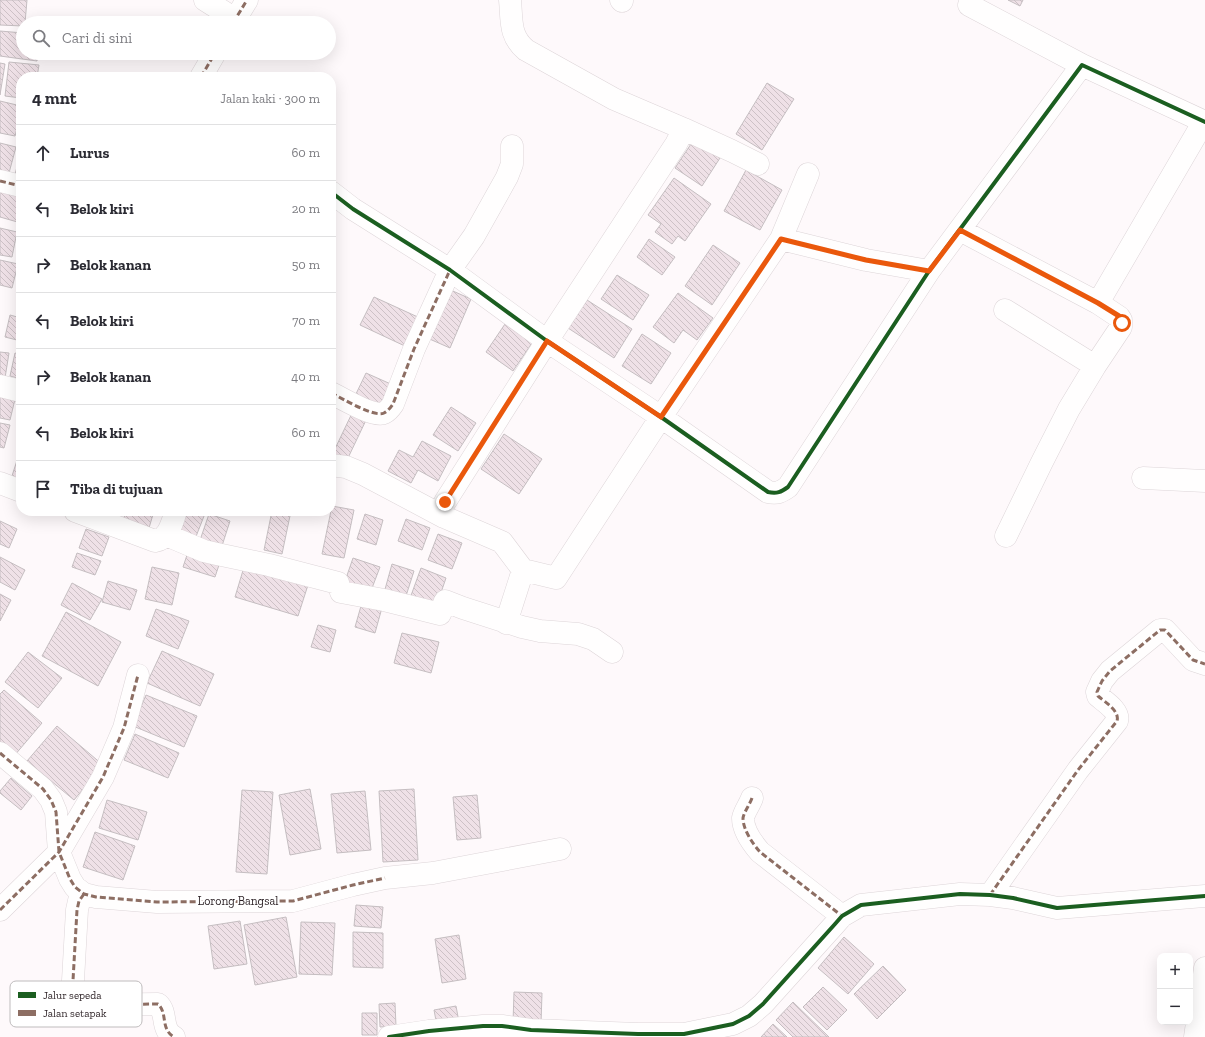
<!DOCTYPE html>
<html lang="id">
<meta charset="utf-8">
<style>
body{margin:0;font-family:"Zilla Slab",serif;background:#f2f2f3;color:#2b2b33}
.controls{position:absolute;right:12px;bottom:12px;display:grid;overflow:hidden;border-radius:8px;box-shadow:0 4px 16px #0002}
.controls button{width:36px;height:36px;display:grid;place-items:center;padding:0;border:0;border-bottom:1px solid #e1e1e2;background:#fff;color:#2b2b33;font:20px sans-serif}
.stop{position:absolute;width:12px;height:12px;margin:-9px;border:3px solid #ea580c;border-radius:50%;background:#fff}
.stop.end{background:#ea580c;border-color:#fff;box-shadow:0 1px 4px #0008}
.list{margin:0;padding:0;list-style:none}
h2{display:flex;justify-content:space-between;align-items:center;height:52px;margin:0;padding:0 16px;font-size:17px}
h2 small{font-size:13px;font-weight:400;color:#7c7c81}
.list li{display:grid;grid-template-columns:26px 1fr auto;gap:12px;align-items:center;box-sizing:border-box;height:56px;padding:0 16px;border-top:1px solid #e1e1e2}
.list b{display:block;font-size:15px;white-space:nowrap}
.list em{font-size:13px;font-style:normal;color:#7c7c81}
.icon{flex:none;width:22px;height:22px;fill:none;stroke:currentColor;stroke-width:2;stroke-linecap:round;stroke-linejoin:round}
.map{position:relative;flex:none;width:1205px;height:1037px;overflow:hidden}
.search{position:absolute;background:#fff;box-shadow:0 4px 16px #0002;left:16px;top:16px;width:320px;height:44px;display:flex;align-items:center;gap:10px;box-sizing:border-box;padding:0 14px;border-radius:22px;color:#7c7c81;font-size:15px}
.panel{position:absolute;background:#fff;box-shadow:0 4px 16px #0002;left:16px;top:72px;width:320px;height:444px;border-radius:16px}
.map>svg:first-child{display:block}
.building{fill:url(#building-back-hatch);stroke:#c5bec1}
.lines{fill:none;stroke-linecap:round;stroke-linejoin:round}
.minor-casing{stroke:#ddd5d8;stroke-width:23}
.minor{stroke:#fffefe;stroke-width:22}
.quiet{stroke:#8d6e63;stroke-width:3;stroke-dasharray:6 3;stroke-linecap:butt}
.cycleway-casing{stroke:#fff;stroke-width:6}
.cycleway{stroke:#1b5e20;stroke-width:4}
.route{stroke:#ea580c;stroke-width:5}
.labels{text-anchor:middle;stroke-width:3.5;stroke-linejoin:round;paint-order:stroke}
.street-label{font-size:12px;fill:#2a1f23;stroke:#fff}
.key{fill:#fff;stroke:#bfbcbd;stroke-width:1}
.key-label{font-size:11px;fill:#2a1f23}
</style>
<div class="map">
<svg width="1205" height="1037" viewBox="0 0 1205 1037">
<defs>
<pattern id="building-back-hatch" width="6" height="6" patternUnits="userSpaceOnUse"><rect width="6" height="6" fill="#efe1e7"/><path d="M-1 5l2 2M0 0l6 6M5-1l2 2" fill="none" stroke="#cdc1c6"/></pattern>
</defs>
<rect width="100%" height="100%" fill="#fef9fb"/>
<!-- building -->
<path class="building" d="M0,0H27L25,23H23V26L0,25Z
M1008,0H1023L1020,6Z
M0,31L23,33V53H38L37,61L0,56Z
M9,62L39,65L37,77H21V98L5,96Z
M0,63L5,64L0,95Z
M767,83L794,99L762,150L736,134Z
M0,101L21,106V114L15,136L0,133Z
M693,141L720,158L702,186L675,168Z
M0,143L16,147L9,173L0,171Z
M21,150V177L15,175Z
M746,170L782,190L760,230L724,211Z
M674,178L711,204L685,241L678,236L672,244L655,232L661,224L648,215Z
M0,186L21,191V223L0,217Z
M0,228L17,232L12,257L0,255Z
M649,239L675,257L662,275L637,257Z
M713,245L740,263L712,305L685,286Z
M0,260L18,264L12,288L0,285Z
M617,275L649,295L633,320L601,299Z
M446,288L471,299L450,348L425,337Z
M678,293L713,318L697,340L683,330L674,343L653,327Z
M374,297L420,318L407,347L360,325Z
M587,300L632,329L614,358L568,328Z
M10,315L21,318V341L5,337Z
M505,324L532,343L513,371L486,352Z
M642,334L671,353L651,384L622,366Z
M0,352L9,353L5,378L0,377Z
M15,353L21,355V379L10,376Z
M366,373L393,385L383,408L355,396Z
M0,387L17,391L10,420L0,418Z
M451,407L476,423L458,451L433,435Z
M354,409L368,416L347,460L333,453Z
M0,423L10,425L4,448L0,447Z
M504,434L542,459L519,494L481,469Z
M422,441L451,456L438,481L418,470L411,483L388,471L399,450L413,457Z
M21,448V483L11,479Z
M332,506L354,510L344,558L322,554Z
M126,511H154L149,528L123,521Z
M183,511H206L195,539L176,531Z
M272,511H291L282,554L264,550Z
M209,514L230,521L220,552L198,546Z
M365,514L383,520L376,545L357,539Z
M406,519L430,528L422,550L398,541Z
M0,521L17,529L9,548L0,544Z
M86,529L109,537L102,556L79,548Z
M438,534L462,543L452,569L428,560Z
M188,552L220,562L215,577L183,567Z
M77,553L101,561L95,575L72,567Z
M0,557L25,570L15,590L0,582Z
M353,558L380,567L369,596L343,587Z
M392,564L414,571L405,599L384,593Z
M152,567L179,573L172,605L145,599Z
M244,567L308,585L298,616L235,597Z
M421,568L446,578L435,610L409,601Z
M108,581L137,590L130,610L102,602Z
M72,583L102,599L90,620L61,605Z
M0,594L11,600L0,621Z
M363,599L383,604L375,633L355,627Z
M156,609L189,621L178,649L146,636Z
M66,612L121,642L98,686L42,656Z
M318,625L336,630L330,652L311,647Z
M402,633L439,642L431,673L394,663Z
M162,651L214,674L200,706L147,683Z
M28,652L62,678L38,708L5,682Z
M4,690L42,723L14,756L0,744V694Z
M146,695L197,716L184,747L133,726Z
M57,726L103,765L74,800L27,761Z
M135,734L179,753L168,778L124,760Z
M11,778L32,796L21,810L0,793V791Z
M310,789L321,849L290,855L279,795Z
M414,789L418,860L383,862L379,791Z
M242,790L273,792L267,874L236,872Z
M365,791L371,850L337,853L331,794Z
M477,795L481,838L457,840L453,797Z
M107,800L147,812L138,840L99,828Z
M95,832L135,846L123,880L83,867Z
M356,905L383,907L381,928L354,926Z
M286,917L297,977L255,985L244,925Z
M240,921L247,964L214,969L208,926Z
M301,922L335,923L332,975L299,974Z
M353,932L383,933V968L353,967Z
M459,935L466,979L442,983L435,939Z
M844,937L874,964L848,994L818,968Z
M883,966L906,990L877,1019L854,994Z
M823,987L847,1010L827,1030L803,1007Z
M514,992L542,993L541,1024L513,1023Z
M793,1002L829,1037H793L776,1020Z
M395,1003L396,1026L380,1027L379,1004Z
M456,1006L459,1022L437,1026L434,1010Z
M362,1013H377V1035H362Z
M773,1024L787,1037H761Z"/>
<g class="lines">
<!-- minor casing -->
<g class="minor-casing">
<path id="minor" d="M205,0L235,19
M621,0L622,1
M971,0L969,5L1082,65
M233,23L247,0
M201,77L215,53
M684,129L732,151L758,164
M0,181L21,186
M331,192L353,209L450,270L547,341L661,417L768,492C777,494 781,492 788,487L929,271L1082,65L1205,122
M960,230L1098,303
M781,239L808,174
M1005,310L1095,366
M0,386L21,391
M331,393C342,398 374,418 384,413C388,411 391,407 393,404L414,349L450,270L474,236L507,177L512,164V146
M331,465L346,467L363,474L444,517L502,542L523,570
M1143,478L1205,481
M0,483L21,491
M445,502L547,341L676,144L684,129L614,99L526,50C509,36 512,20 510,0
M75,511L155,541C169,539 172,522 176,511
M166,535L204,551L217,554L269,565L338,583L341,592L384,600L440,614L445,601L463,608L522,627L540,631L578,634L593,639L612,652
M1006,536L1042,462L1069,409L1095,366L1121,327V320L1119,317L1098,303L1204,121
M506,623L523,570L556,578L661,417L781,239L866,260L929,271
M0,753L43,789L51,800L56,812L59,852L70,879L75,887L84,894L96,897L157,902L293,901L353,885L385,878L433,873L560,849
M752,798C750,804 744,812 743,818C743,830 753,844 760,852L842,916
M84,894L79,901L77,910L72,998C74,1002 76,1004 80,1005L158,1004C168,1013 160,1029 174,1037
M990,895L1078,770L1117,721C1120,711 1105,702 1098,696L1097,692L1102,681L1110,671L1160,630H1165L1193,660L1205,664
M0,910L59,852L103,777L124,728L138,675
M389,1037L429,1031L483,1026H502L531,1030L638,1034H684L733,1024L749,1016L763,1004L835,924L842,916L861,905L960,894L990,895L1013,898L1057,908L1205,896
M1195,1037L1205,968"/>
</g>
<!-- minor -->
<use href="#minor" class="minor"/>
<!-- quiet -->
<path class="quiet" d="M233,23L247,0
M201,77L215,53
M0,181L21,186
M331,393C342,398 374,418 384,413C388,411 391,407 393,404L414,349L450,270
M0,753L43,789L51,800L56,812L59,852L70,879L75,887L84,894L96,897L157,902L293,901L353,885L385,878
M752,798C750,804 744,812 743,818C743,830 753,844 760,852L842,916
M84,894L79,901L77,910L72,998C74,1002 76,1004 80,1005L158,1004C168,1013 160,1029 174,1037
M990,895L1078,770L1117,721C1120,711 1105,702 1098,696L1097,692L1102,681L1110,671L1160,630H1165L1193,660L1205,664
M0,910L59,852L103,777L124,728L138,675"/>
<!-- cycleway casing -->
<g class="cycleway-casing">
<path id="cycleway" d="M331,192L353,209L450,270L547,341L661,417L768,492C777,494 781,492 788,487L929,271L1082,65L1205,122
M389,1037L429,1031L483,1026H502L531,1030L638,1034H684L733,1024L749,1016L763,1004L835,924L842,916L861,905L960,894L990,895L1013,898L1057,908L1205,896"/>
</g>
<!-- cycleway -->
<use href="#cycleway" class="cycleway"/>
</g>
<g class="lines">
<!-- route -->
<path class="route" d="M445,502L547,341L661,417L781,239L866,260L929,271L960,230L1098,303L1119,316L1122,323"/>
</g>
<g class="labels">
<!-- street labels -->
<g class="street-label">
<text x="238" y="905">Lorong Bangsal</text>
</g>
</g>
<!-- legend -->
<rect x="10" y="981" width="132" height="46" rx="6" class="key"/>
<rect x="18" y="992" width="18" height="6" fill="#1b5e20"/>
<rect x="18" y="1010" width="18" height="6" fill="#8d6e63"/>
<g class="key-label">
<text x="43" y="999">Jalur sepeda</text>
<text x="43" y="1017">Jalan setapak</text>
</g>
</svg>
<div class="controls">
<button>+</button>
<button>−</button>
</div>
<div class="stop" style="left:1122px;top:323px"></div>
<div class="stop end" style="left:445px;top:502px"></div>
<div class="search"><svg class="icon" aria-label="search" viewBox="0 0 24 24"><circle cx="10" cy="10" r="6"/><path d="M15 15l6 6"/></svg>Cari di sini</div>
<section class="panel">
<h2>4 mnt<small>Jalan kaki · 300 m</small></h2>
<ul class="list">
<li><svg class="icon" aria-label="ahead" viewBox="0 0 24 24"><path d="M12 20V5M6 11l6-6 6 6"/></svg><div><b>Lurus</b></div><em>60 m</em></li>
<li><svg class="icon" aria-label="left" viewBox="0 0 24 24"><path d="M17 20v-9H6M10 6l-5 5 5 5"/></svg><div><b>Belok kiri</b></div><em>20 m</em></li>
<li><svg class="icon" aria-label="right" viewBox="0 0 24 24"><path d="M7 20v-9h11M14 6l5 5-5 5"/></svg><div><b>Belok kanan</b></div><em>50 m</em></li>
<li><svg class="icon" aria-label="left" viewBox="0 0 24 24"><path d="M17 20v-9H6M10 6l-5 5 5 5"/></svg><div><b>Belok kiri</b></div><em>70 m</em></li>
<li><svg class="icon" aria-label="right" viewBox="0 0 24 24"><path d="M7 20v-9h11M14 6l5 5-5 5"/></svg><div><b>Belok kanan</b></div><em>40 m</em></li>
<li><svg class="icon" aria-label="left" viewBox="0 0 24 24"><path d="M17 20v-9H6M10 6l-5 5 5 5"/></svg><div><b>Belok kiri</b></div><em>60 m</em></li>
<li><svg class="icon" aria-label="arrive" viewBox="0 0 24 24"><path d="M6 21V4h12l-3 4 3 4H6"/></svg><div><b>Tiba di tujuan</b></div></li>
</ul>
</section>
</div>
